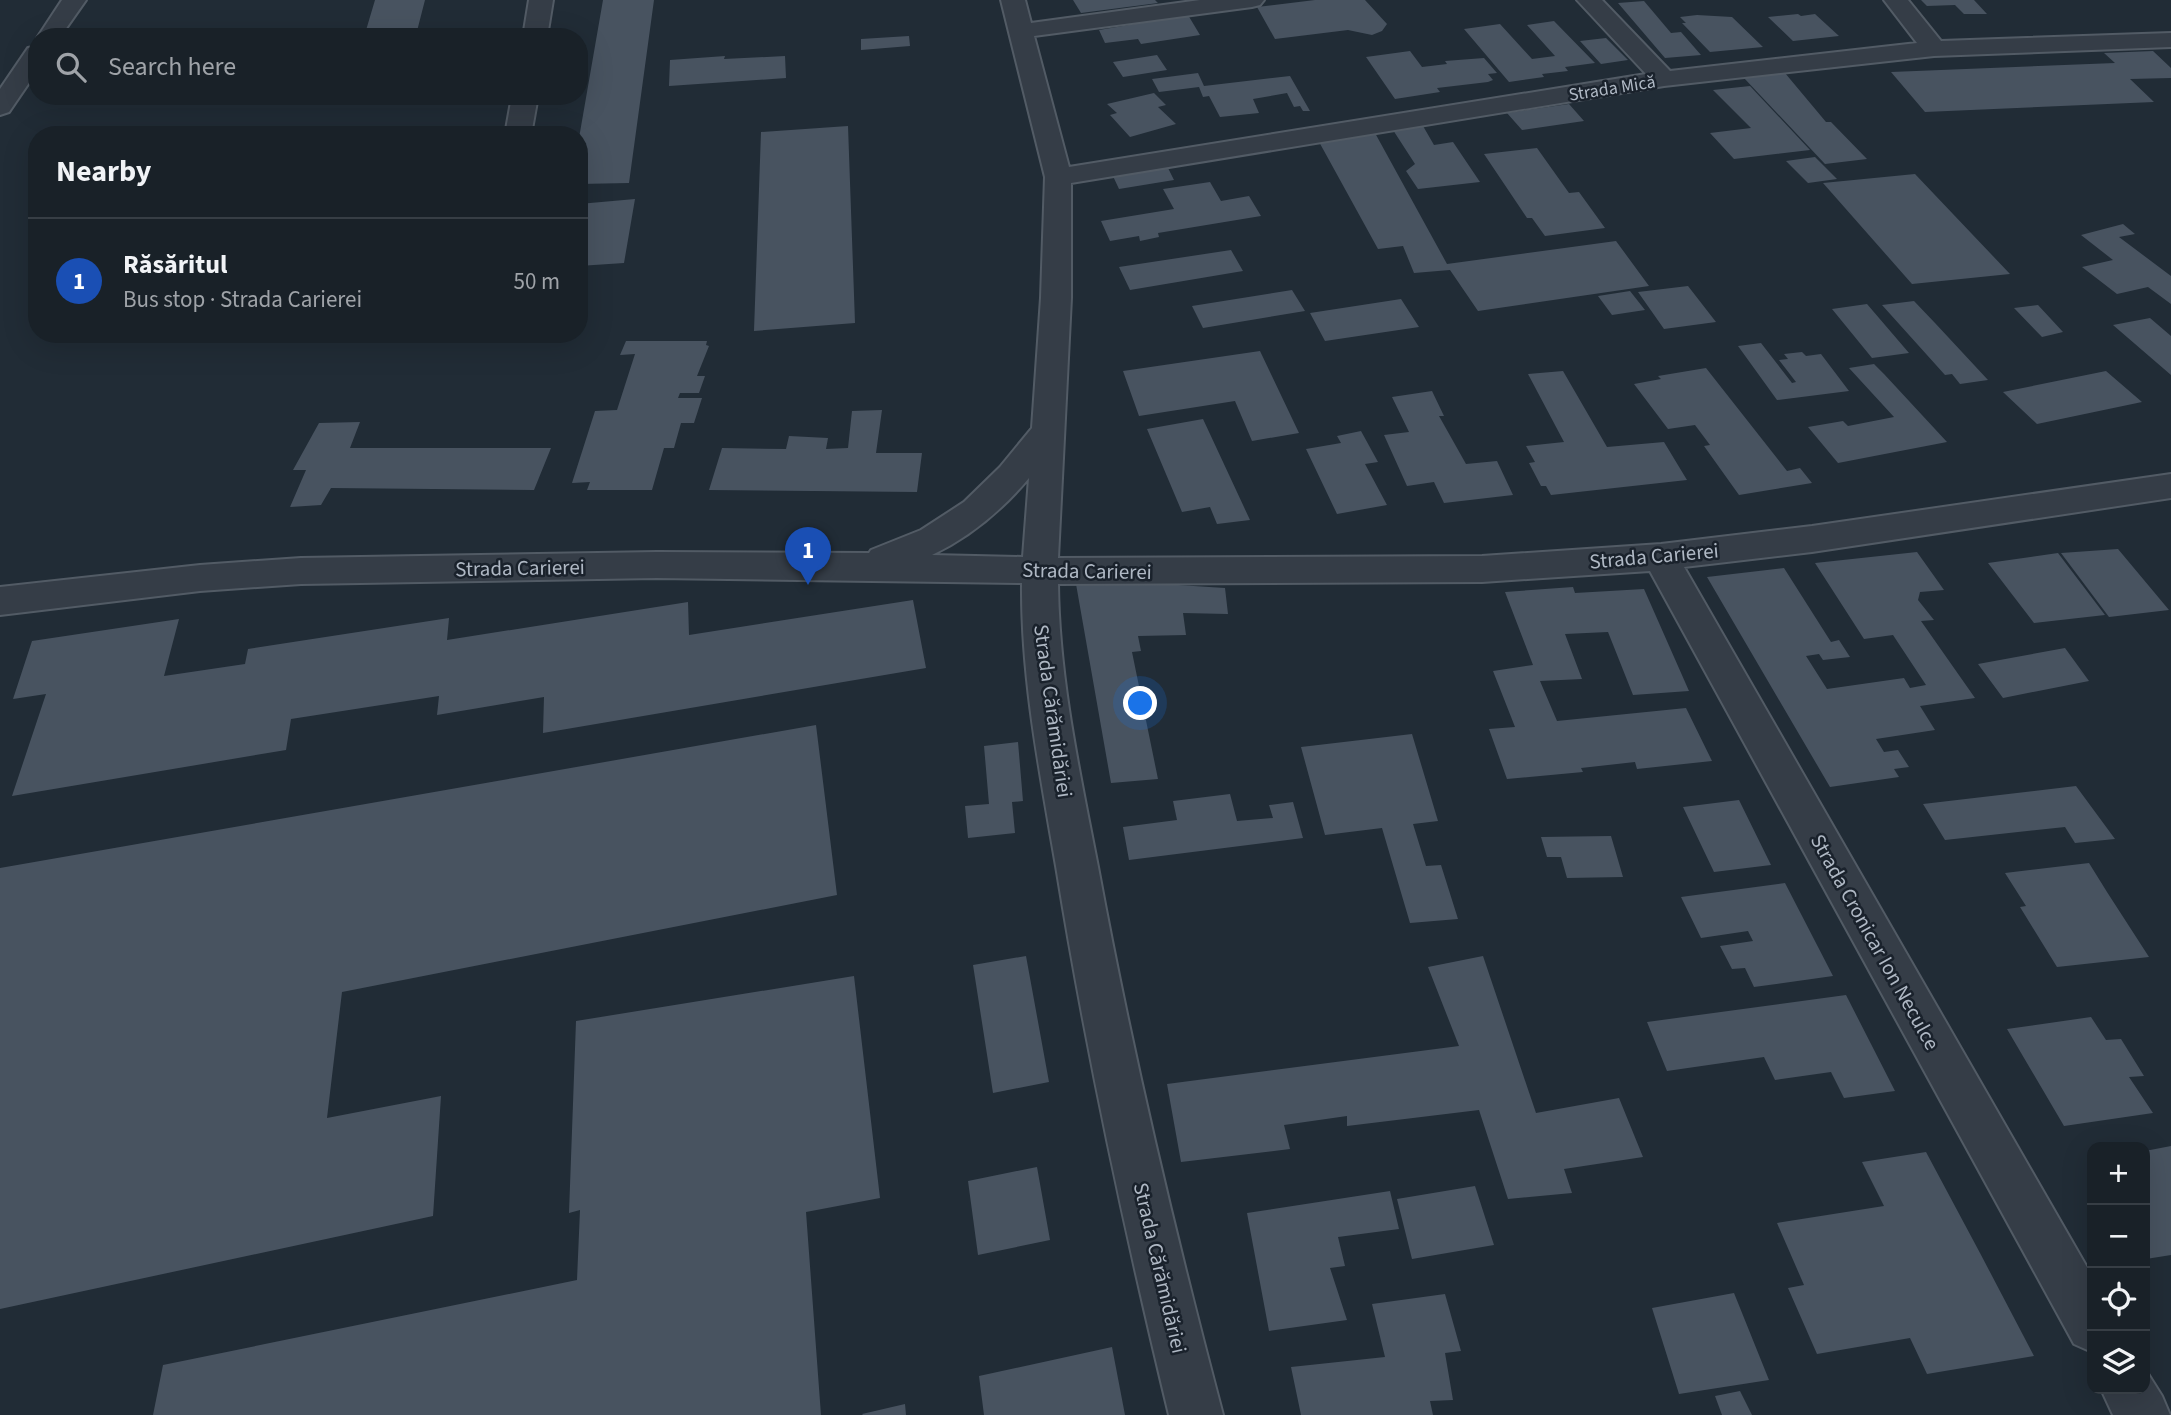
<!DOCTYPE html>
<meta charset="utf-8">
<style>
body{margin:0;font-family:"Source Sans 3",sans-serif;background:#262e34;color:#f1f3f6}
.controls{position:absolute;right:21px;bottom:21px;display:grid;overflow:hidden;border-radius:14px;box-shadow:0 7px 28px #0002}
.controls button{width:63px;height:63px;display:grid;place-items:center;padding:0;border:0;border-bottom:2px solid #373e45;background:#192128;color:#f1f3f6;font:35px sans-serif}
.you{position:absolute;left:1141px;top:704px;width:24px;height:24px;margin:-18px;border:5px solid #fff;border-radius:50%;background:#1a73e8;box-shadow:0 0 0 10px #1a73e833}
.badge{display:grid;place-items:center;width:46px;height:46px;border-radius:50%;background:#8bbbb9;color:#fff;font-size:23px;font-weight:700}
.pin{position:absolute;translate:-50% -58px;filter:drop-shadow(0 2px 4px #0008)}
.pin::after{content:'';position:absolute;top:37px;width:24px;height:21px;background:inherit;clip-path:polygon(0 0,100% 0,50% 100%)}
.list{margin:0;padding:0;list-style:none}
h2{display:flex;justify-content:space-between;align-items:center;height:91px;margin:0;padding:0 28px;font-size:30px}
h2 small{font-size:23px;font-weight:400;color:#9fa3a8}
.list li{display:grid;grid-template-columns:46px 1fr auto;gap:21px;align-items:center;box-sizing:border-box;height:126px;padding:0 28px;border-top:2px solid #373e45}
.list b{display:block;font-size:26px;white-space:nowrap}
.list p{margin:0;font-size:23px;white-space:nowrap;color:#9fa3a8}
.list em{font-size:23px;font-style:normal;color:#9fa3a8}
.icon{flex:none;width:38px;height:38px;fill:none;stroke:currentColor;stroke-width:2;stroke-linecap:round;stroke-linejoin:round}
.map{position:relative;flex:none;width:2171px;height:1415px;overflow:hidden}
.search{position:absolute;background:#192128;box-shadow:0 7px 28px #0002;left:28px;top:28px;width:560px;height:77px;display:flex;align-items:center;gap:18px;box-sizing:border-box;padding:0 24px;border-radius:28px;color:#9fa3a8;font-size:26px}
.panel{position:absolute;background:#192128;box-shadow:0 7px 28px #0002;left:28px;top:126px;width:560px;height:217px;border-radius:28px}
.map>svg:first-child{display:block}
.building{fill:#485360}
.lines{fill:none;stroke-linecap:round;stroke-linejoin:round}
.minor-casing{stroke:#525b65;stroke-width:4}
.minor{fill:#353d47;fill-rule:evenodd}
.labels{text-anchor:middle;stroke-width:5;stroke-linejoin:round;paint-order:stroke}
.far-street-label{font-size:18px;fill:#afb8c4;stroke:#1a222c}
.street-label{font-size:21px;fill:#afb8c4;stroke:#1a222c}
</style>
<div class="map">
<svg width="2171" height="1415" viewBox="0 0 2171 1415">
<rect width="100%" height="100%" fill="#212c36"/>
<!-- building -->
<path class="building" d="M375,0H425L416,35L364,37Z
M603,0H654L629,183L579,184V138Z
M1073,0H1155L1158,3L1081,13Z
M1315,0H1365L1387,24L1382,31L1372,35L1348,30L1275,39L1257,7Z
M1921,0H1974L1987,14H1964L1955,5L1927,6Z
M1644,1L1671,33L1681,32L1701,55L1665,58L1618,3Z
M1798,14L1801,16L1815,14L1839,36L1793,41L1768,17Z
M1188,15L1200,35L1141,44L1138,39L1105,43L1099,30Z
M1697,15L1732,17L1763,47L1710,52L1682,23H1686L1680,17Z
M1554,21L1595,63L1565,67L1568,71L1542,74L1544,77L1509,82L1464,29L1500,24L1532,59L1555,56L1527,25Z
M909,36L910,46L861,50V39Z
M1606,38L1628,60L1601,64L1580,41Z
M1410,51L1422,67L1447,64L1445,61L1484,58L1497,73L1488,74L1493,80L1488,82L1437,88L1440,92L1395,99L1366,57Z
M2153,51L2171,68V78L2130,79L2154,102L1925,112L1891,72L2115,63L2104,53Z
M1157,55L1167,70L1123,77L1113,62Z
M725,56L724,59L785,56L786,78L669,86L670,60Z
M1198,73L1204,86L1290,76L1310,111H1303L1300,106L1294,107L1287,93L1253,99L1259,113L1220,117L1209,96L1203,97L1199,87L1159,92L1152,79Z
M1785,73L1826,122H1831L1867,159L1825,164L1744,78Z
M1750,86L1810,150L1734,159L1710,133L1751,128L1713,90Z
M1154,93L1166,105L1158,107L1176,124L1130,137L1110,115L1117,113L1107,104Z
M1569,104L1584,121L1522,130L1507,113Z
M848,126L855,323L754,331L761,132Z
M1423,126L1434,145L1453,142L1480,182L1418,189L1406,171L1415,164L1393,130Z
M1375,133L1447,264L1616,241L1649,286L1478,311L1450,270L1414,273L1403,246L1378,249L1318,140Z
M1537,148L1569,193L1579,192L1605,228L1545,236L1532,218H1527L1484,154Z
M1815,157L1837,179L1808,183L1786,161Z
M1167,166L1174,180L1119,189L1112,174Z
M1915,174L2010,274L1912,284L1823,183Z
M1210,182L1221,201L1249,196L1261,216L1158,233L1159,237L1140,241L1139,236L1110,241L1101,221L1174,209L1163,189Z
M635,199L624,263L579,266V204Z
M2123,224L2135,234L2119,237L2171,276V304L2148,287L2117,294L2082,267L2113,260L2081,235Z
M1231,250L1243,271L1130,290L1119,267Z
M1688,286L1716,322L1664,329L1638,292Z
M1292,290L1305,311L1203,328L1192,306Z
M1630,291L1645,310L1612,315L1598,296Z
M1401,299L1419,327L1325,341L1310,313Z
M1914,301L1935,323L1988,380L1960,384L1952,374L1945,375L1882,305Z
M1867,304L1909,353L1872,358L1832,309Z
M2038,305L2063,332L2042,337L2014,308Z
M2150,318L2171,336V375L2113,325Z
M626,341H707L706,345L709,346L697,376H705L699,393H680L678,398H702L694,423H681L674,448H664L652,490H587L590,482L572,483L595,411L617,410L635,354L620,355Z
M1761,343L1792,383L1796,382L1779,360L1788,359L1784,354L1802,352L1806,356L1821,354L1849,391L1777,400L1738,346Z
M1260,351L1299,433L1252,441L1235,401L1139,416L1123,371Z
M1874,364L1884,374L1947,442L1838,463L1808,427L1843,421L1848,426L1894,417L1849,368Z
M1706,368L1787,471L1800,468L1812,483L1739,495L1704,446L1710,445L1695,425L1668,429L1634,384L1661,379L1658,376Z
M1563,371L1607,447L1664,442L1687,480L1551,495L1546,486H1541L1529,463L1535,462L1526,446L1564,442L1528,374Z
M2106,371L2142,402L2037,424L2003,392Z
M1432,391L1444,416H1439L1466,464L1497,461L1513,495L1444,503L1434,482L1407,486L1384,435L1409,432L1392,397Z
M882,410L876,453H922L917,492L709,490L722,448L786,449L789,436L828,438L826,449L848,448L852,411Z
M1203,419L1250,520L1217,524L1210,507L1182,512L1147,429Z
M360,422L350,448H551L534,490L331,488L321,505L290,507L306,470H293L319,423Z
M1361,431L1378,462L1365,464L1387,505L1337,514L1306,449L1341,443L1337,436Z
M2118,549L2169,610L2109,617L2061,553Z
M1917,552L1944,590L1920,592L1918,600L1934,620L1921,621L1975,698L1920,706L1935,730L1876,739L1884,752L1898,750L1909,767L1894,769L1899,777L1830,787L1707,577L1784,568L1831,642L1839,640L1850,657L1823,660L1819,654L1806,656L1827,689L1904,678L1910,688L1926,685L1893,635L1864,639L1815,563Z
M2058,553L2105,615L2034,623L1988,563Z
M1178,581V585L1225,588L1228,614L1183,613L1186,635L1138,636L1141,651L1132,652L1158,779L1111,783L1076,584Z
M1573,587L1575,593L1644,589L1689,691L1633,695L1608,632L1565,634L1582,679L1540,681L1557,721L1686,708L1712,761L1637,769L1635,762L1581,768L1583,772L1507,779L1489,729L1515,727L1493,671L1533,665L1505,592Z
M913,600L926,668L543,733L544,697L437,715L439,696L291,719L286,750L12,796L46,694L13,699L32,641L179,619L164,676L245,664L248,649L449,618L447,640L688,602L689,635Z
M2065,648L2089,681L2003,698L1978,664Z
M816,725L837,895L342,992L327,1118L441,1096L433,1216L0,1309V868Z
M1412,734L1438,821L1413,824L1426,866L1441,865L1458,919L1410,923L1382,828L1325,835L1301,747Z
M1018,742L1023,801L1012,802L1015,833L968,838L965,806L989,804L984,746Z
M2076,786L2115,839L2075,843L2065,827L1945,840L1923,804Z
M1230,794L1237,821L1273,818L1269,805L1293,802L1303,838L1129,860L1123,827L1177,820L1173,801Z
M1739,800L1771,865L1714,872L1683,807Z
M1611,836L1623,877L1567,878L1561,857H1547L1541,837Z
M2089,863L2107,892L2149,957L2057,967L2020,907L2026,906L2005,873Z
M1785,883L1833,976L1754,987L1745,968L1732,969L1720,946L1753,941L1748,931L1701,938L1681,897Z
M1026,956L1049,1082L993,1093L973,965Z
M1483,956L1536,1113L1619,1098L1643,1157L1564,1169L1572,1193L1508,1199L1479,1110L1347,1126V1116L1284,1125L1290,1149L1181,1162L1167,1084L1459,1046L1428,967Z
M854,976L880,1198L806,1212L821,1415H153L163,1365L577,1280L580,1210L569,1213L576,1021Z
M1846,995L1895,1091L1844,1098L1831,1072L1775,1080L1764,1057L1667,1071L1647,1022Z
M2091,1017L2106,1040L2121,1039L2144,1076L2129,1077L2153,1113L2064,1126L2007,1029Z
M2171,1146V1255L2146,1259L2145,1151Z
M1926,1152L1980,1253L2034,1356L1927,1374L1910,1338L1817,1354L1788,1288L1804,1285L1777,1223L1884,1206L1862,1162Z
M1037,1167L1050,1240L978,1255L968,1181Z
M1475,1186L1494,1245L1412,1259L1397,1199Z
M1390,1191L1399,1229L1338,1237L1345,1266L1330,1268L1347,1320L1269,1331L1247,1213Z
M1734,1293L1769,1380L1679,1394L1652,1308Z
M1445,1294L1461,1351L1445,1353L1453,1400L1430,1401L1433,1415H1301L1291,1367L1385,1357L1372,1304Z
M1112,1347L1125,1415H984L979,1376Z
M1740,1391L1752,1415H1722L1715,1396Z
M905,1404L906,1415H863L862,1414Z"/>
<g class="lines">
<!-- minor casing -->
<g class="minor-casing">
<path id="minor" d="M62,0H86L60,37L37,38Z
M529,0H553L547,37H523Z
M1001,0H1025L1031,23L1200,0H1264L1260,5L1252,7L1034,36L1069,167L1646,74L1577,0H1602L1670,71L1917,43L1884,0H1908L1941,41L2171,33V47L1934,56L1664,86L1071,183V298L1058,558L1482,556L1661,544L1812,526L2171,474V498L1812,552L1684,567L2092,1276V1352L2074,1344L1650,571L1482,582L1058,584C1059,679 1080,774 1098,867C1132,1052 1175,1234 1223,1415H1169C1125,1233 1086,1051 1056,866C1040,773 1021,678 1022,583L657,578L301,584L200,591L0,615V587L200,565L301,558L657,552L869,553L871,550L921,530L964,502L1000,467L1032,428L1041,298L1045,177ZM1029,478L1023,557L932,555C970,537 1002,510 1029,478Z
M37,46V71L9,112L0,115V89L28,48Z
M512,96H538L531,135H505Z
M2145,1369L2162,1396L2170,1415H2113L2101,1389H2145Z"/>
</g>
<!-- minor -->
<use href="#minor" class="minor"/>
</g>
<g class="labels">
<!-- far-street labels -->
<g class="far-street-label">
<text transform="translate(1612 88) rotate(-9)" y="6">Strada Mică</text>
</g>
<!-- street labels -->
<g class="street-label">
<text transform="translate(1654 556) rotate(-5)" y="7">Strada Carierei</text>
<text transform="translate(520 568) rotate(-1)" y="7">Strada Carierei</text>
<text transform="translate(1087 571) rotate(1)" y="7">Strada Carierei</text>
<text transform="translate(1053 711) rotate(82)" y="7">Strada Cărămidăriei</text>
<text transform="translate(1875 942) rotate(61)" y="7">Strada Cronicar Ion Neculce</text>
<text transform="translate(1160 1268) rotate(77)" y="7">Strada Cărămidăriei</text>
</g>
</g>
</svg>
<div class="controls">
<button>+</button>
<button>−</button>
<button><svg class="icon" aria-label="locate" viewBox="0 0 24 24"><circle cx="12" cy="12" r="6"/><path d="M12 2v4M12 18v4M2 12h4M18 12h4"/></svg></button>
<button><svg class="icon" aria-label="layers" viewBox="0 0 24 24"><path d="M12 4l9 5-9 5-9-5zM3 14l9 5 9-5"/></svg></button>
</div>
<div class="you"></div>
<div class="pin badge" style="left:808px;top:585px;background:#1a4fb4">1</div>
<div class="search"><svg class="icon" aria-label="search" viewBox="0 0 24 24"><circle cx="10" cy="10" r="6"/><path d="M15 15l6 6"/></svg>Search here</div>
<section class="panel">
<h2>Nearby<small></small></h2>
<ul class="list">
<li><span class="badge" style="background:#1a4fb4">1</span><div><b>Răsăritul</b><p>Bus stop · Strada Carierei</p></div><em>50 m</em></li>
</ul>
</section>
</div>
